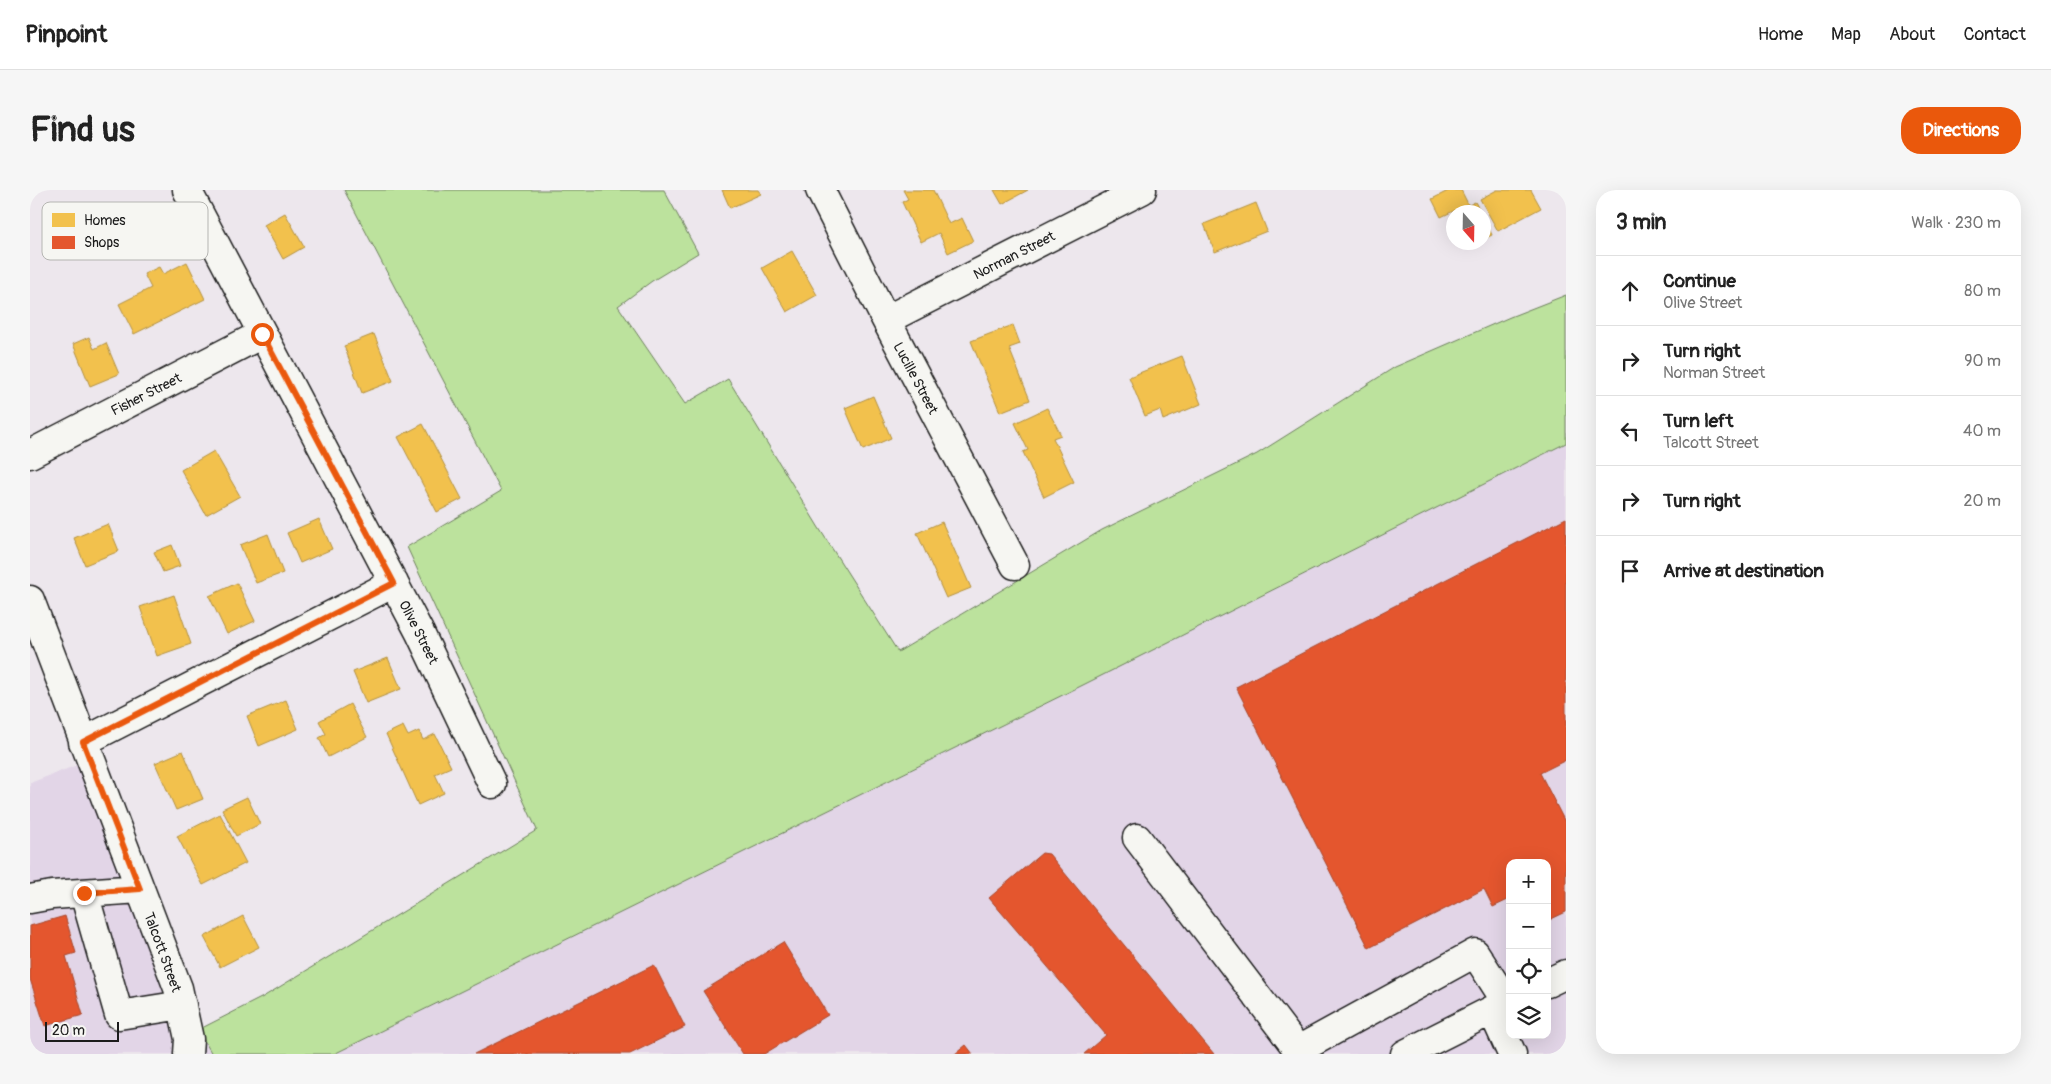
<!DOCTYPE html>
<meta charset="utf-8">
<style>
body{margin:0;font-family:Pangolin,sans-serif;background:#f6f6f6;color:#222}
.controls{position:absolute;right:15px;bottom:15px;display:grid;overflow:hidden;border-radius:10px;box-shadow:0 5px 20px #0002}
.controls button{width:45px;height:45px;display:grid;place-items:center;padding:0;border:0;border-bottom:1px solid #e0e0e0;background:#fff;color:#222;font:25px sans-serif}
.compass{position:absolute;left:1416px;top:15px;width:45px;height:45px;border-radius:50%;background:#fff;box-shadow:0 5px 20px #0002;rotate:160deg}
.scale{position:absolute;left:15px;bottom:12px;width:74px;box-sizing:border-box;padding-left:5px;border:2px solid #1c1c1c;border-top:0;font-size:14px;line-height:18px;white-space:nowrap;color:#1c1c1c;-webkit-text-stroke:4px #f6f6f2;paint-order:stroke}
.stop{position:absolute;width:15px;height:15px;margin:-11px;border:4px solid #ea580c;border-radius:50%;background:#fff}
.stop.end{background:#ea580c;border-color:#fff;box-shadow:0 1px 5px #0008}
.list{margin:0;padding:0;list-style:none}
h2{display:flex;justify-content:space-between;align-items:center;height:65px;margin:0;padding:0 20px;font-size:21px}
h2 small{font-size:16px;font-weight:400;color:#767676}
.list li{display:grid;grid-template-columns:32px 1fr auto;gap:15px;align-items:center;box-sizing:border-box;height:70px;padding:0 20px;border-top:1px solid #e0e0e0}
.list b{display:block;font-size:19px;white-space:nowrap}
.list p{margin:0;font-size:16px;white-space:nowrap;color:#767676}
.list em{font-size:16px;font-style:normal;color:#767676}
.icon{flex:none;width:28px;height:28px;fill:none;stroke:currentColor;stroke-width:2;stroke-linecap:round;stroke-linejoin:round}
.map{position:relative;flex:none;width:1536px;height:864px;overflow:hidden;border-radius:20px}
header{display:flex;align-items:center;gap:30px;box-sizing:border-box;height:70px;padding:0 25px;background:#fff;border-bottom:1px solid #e0e0e0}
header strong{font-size:24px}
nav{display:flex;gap:28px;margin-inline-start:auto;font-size:18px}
.intro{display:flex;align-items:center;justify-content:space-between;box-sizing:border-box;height:120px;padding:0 30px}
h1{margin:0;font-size:35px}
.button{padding:12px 22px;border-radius:20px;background:#ea580c;color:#fff;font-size:18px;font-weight:700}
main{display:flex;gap:30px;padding:0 30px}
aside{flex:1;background:#fff;border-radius:20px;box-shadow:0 5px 20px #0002}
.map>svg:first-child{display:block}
.built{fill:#e2d5e7;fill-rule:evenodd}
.green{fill:#bce29d;stroke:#6c7f5c}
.homes{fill:#f2c14e;stroke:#b2903f}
.shops{fill:#e4572e;stroke:#a84529}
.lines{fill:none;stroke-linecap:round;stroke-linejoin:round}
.minor-casing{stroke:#1c1c1c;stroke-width:31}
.minor{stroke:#f6f6f2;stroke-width:28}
.route{stroke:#ea580c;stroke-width:6}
.labels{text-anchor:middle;stroke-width:5;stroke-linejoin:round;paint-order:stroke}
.street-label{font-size:14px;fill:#1c1c1c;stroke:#f6f6f2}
.key{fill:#f6f6f2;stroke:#b5b5b2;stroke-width:1}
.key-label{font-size:14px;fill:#1c1c1c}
</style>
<header>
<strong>Pinpoint</strong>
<nav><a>Home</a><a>Map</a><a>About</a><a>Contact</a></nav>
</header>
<div class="intro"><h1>Find us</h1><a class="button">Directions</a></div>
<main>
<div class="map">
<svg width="1536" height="864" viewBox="0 0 1536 864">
<rect width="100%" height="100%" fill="#ede7ed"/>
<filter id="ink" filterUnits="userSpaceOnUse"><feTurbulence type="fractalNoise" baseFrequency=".02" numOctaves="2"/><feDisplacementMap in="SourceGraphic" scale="10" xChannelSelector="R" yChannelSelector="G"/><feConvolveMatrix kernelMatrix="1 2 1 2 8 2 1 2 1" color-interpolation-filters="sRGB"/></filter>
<g filter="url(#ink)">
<!-- built -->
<path class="built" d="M1536,253V864H304L1051,496ZM1480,673H1517V845H1480Z
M55,572L168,840L182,864H0V593Z"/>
<!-- green -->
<path class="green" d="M314,0H634L668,63L622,91L588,116L655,214L698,189L789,338L868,462L1072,340L1227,264L1365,177L1480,127L1536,105V253L1051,496L304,864H182L168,840L233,807L507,640L377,357L471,301Z"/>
<!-- homes -->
<path class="homes" d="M692,0H728L731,4L700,18Z
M873,0H903L919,34L932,28L943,51L918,63L909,43L891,52L872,12L878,9Z
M964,0H998L972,14Z
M1420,0H1431L1438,14L1411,27L1402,9Z
M1467,0H1501L1511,18L1468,41L1450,9Z
M1445,12L1451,22H1431L1429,20Z
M1226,13L1237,41L1185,62L1174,34Z
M255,23L274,57L253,69L234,35Z
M1454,28L1462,45L1454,49Z
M762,61L787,105L757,122L732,78Z
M157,72L175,109L104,144L89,114L121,98L114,84L129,77L133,84Z
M983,135L990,154L979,158L1000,210L970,222L941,151Z
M344,144L363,191L332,203L314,156Z
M59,147L64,159L76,153L89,184L60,196L43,154Z
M1152,166L1171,214L1133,230L1130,220L1115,226L1099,187Z
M843,206L861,248L833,260L815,218Z
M1017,218L1031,245L1023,248L1044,292L1014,307L993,262L998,260L985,233Z
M393,234L432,309L407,322L368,247Z
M184,261L210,306L176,325L151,280Z
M289,329L302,359L270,373L257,343Z
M912,332L941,398L916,408L887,343Z
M78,334L89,361L55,375L44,348Z
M238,344L253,383L226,393L210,355Z
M142,355L150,376L133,382L124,362Z
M207,393L225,431L197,444L179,406Z
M144,405L161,454L127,466L110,417Z
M358,468L371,499L336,513L323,482Z
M256,510L268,539L229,556L217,526Z
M320,514L337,547L298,567L289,548L296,544L289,531Z
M373,536L378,546L389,541L393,550L405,544L421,577L405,584L414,603L388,615L356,544Z
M153,561L173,609L146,620L125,573Z
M217,607L230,634L206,646L192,619Z
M190,624L216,673L173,695L147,646Z
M213,726L229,757L190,777L174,747Z"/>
<!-- shops -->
<path class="shops" d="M1536,328V570L1510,583L1536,634V722L1517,731V673H1480V709L1463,717L1454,699L1339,758L1206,497Z
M1012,663L1019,664L1184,864H1054L1076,845L959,708Z
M35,726L46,763L36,766L53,825L15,836L0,789V736Z
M753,752L798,825L734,864H713L673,801Z
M624,775L655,837L600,864H444Z
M936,855L943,864H925Z"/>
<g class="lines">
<!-- minor casing -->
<g class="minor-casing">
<path id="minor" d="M157,0L390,443L462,594
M790,0L856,130L985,375
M856,130L1112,0
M0,264L232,144
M0,410L148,798L159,849L158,864
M53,552L364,393
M1107,648L1271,864
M54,703L89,825L152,815
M0,709L22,705L110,699
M1517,793L1536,784
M1462,820L1482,864
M1268,860L1445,763L1477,813
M1375,864L1480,811"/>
</g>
<!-- minor -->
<use href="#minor" class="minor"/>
</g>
</g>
<g class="lines" filter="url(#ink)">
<!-- route -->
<path class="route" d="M54,703L110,699L53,552L364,393L232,144"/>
</g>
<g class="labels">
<!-- street labels -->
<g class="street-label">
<text transform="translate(984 65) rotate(-27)" y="5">Norman Street</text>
<text transform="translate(886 188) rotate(62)" y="5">Lucille Street</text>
<text transform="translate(116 204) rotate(-27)" y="5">Fisher Street</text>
<text transform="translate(389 442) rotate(63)" y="5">Olive Street</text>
<text transform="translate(133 762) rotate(70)" y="5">Talcott Street</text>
</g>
</g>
<!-- legend -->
<rect x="12" y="12" width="166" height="58" rx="8" class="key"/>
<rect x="22" y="23" width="23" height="14" fill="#f2c14e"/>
<rect x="22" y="46" width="23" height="13" fill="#e4572e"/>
<g class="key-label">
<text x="54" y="35">Homes</text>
<text x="54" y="57">Shops</text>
</g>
</svg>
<div class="controls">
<button>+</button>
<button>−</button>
<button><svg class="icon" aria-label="locate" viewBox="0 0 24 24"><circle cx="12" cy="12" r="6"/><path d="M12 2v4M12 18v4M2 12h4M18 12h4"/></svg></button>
<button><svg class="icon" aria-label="layers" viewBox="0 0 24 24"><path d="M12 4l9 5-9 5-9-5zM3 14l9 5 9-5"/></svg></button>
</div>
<svg class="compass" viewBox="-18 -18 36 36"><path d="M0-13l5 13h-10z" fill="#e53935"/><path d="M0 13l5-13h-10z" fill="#767676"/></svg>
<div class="scale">20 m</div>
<div class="stop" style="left:232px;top:144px"></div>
<div class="stop end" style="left:54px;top:703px"></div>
</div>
<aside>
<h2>3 min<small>Walk · 230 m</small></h2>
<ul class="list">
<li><svg class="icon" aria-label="ahead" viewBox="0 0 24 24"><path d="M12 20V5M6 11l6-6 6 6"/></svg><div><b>Continue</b><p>Olive Street</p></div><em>80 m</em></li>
<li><svg class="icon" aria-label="right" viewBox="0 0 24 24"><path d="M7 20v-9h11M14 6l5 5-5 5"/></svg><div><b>Turn right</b><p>Norman Street</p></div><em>90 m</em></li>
<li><svg class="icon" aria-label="left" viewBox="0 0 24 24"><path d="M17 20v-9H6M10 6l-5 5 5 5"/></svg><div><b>Turn left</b><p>Talcott Street</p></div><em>40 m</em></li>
<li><svg class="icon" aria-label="right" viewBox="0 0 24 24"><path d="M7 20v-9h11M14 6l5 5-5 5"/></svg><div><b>Turn right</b></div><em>20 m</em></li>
<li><svg class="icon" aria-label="arrive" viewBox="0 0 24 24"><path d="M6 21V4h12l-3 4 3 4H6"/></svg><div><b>Arrive at destination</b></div></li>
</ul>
</aside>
</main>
